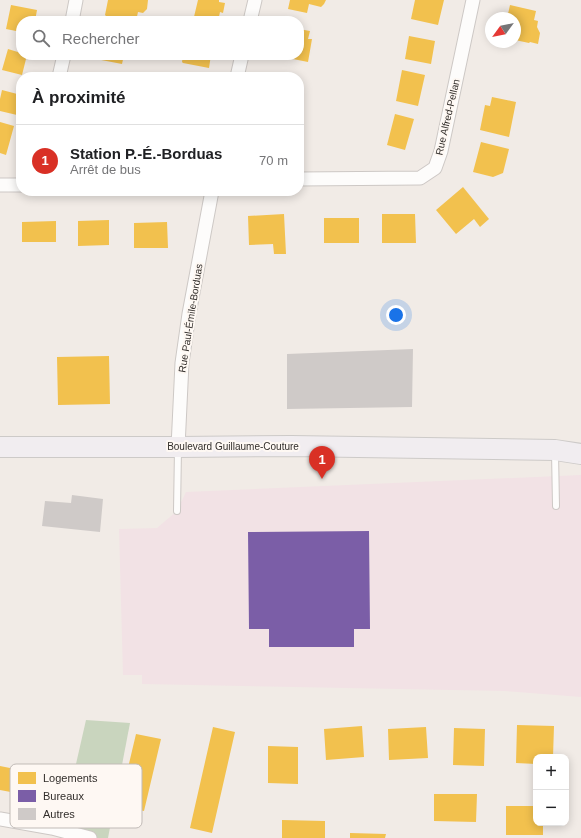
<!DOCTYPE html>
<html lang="fr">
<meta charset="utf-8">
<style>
body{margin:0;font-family:Arial,sans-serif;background:#f2f2f2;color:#202124}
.controls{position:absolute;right:12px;bottom:12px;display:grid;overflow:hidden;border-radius:8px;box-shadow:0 2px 10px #0003}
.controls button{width:36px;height:36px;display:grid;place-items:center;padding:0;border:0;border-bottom:1px solid #e0e0e0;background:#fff;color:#202124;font:20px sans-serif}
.compass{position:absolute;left:485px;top:12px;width:36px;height:36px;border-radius:50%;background:#fff;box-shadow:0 2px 10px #0003;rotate:237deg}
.you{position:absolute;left:396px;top:315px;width:14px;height:14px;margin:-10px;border:3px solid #fff;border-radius:50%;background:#1a73e8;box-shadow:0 0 0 6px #1a73e833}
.badge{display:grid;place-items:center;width:26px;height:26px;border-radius:50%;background:#d93025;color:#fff;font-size:13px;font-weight:700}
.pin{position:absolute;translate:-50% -33px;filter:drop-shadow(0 1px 2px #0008)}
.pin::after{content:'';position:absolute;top:21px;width:14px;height:12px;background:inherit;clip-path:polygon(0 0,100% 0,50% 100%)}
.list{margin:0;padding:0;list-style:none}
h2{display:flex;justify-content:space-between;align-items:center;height:52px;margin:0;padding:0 16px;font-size:17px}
h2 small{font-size:13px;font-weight:400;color:#757577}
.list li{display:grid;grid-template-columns:26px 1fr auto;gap:12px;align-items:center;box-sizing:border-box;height:72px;padding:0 16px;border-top:1px solid #e0e0e0}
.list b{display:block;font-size:15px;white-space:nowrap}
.list p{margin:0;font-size:13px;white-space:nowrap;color:#757577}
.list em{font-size:13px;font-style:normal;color:#757577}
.icon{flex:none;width:22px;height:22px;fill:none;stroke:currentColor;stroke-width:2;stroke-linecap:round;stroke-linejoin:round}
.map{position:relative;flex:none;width:581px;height:838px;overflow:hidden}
.search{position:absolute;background:#fff;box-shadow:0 2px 10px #0003;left:16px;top:16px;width:288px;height:44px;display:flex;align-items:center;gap:10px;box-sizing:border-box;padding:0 14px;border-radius:16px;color:#757577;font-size:15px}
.panel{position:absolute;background:#fff;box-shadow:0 2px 10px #0003;left:16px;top:72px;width:288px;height:124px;border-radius:16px}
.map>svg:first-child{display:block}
.commercial{fill:#f2e2e5}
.green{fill:#c9d5be}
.homes{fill:#f2c14e}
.offices{fill:#7b5ea7}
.building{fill:#cfcac8}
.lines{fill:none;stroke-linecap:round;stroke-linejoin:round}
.lane-casing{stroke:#cdc8c5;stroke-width:8}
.street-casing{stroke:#cdc8c5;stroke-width:15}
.primary-casing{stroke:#cdcac8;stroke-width:22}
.lane{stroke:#fdfcfb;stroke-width:6}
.street{stroke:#fdfcfb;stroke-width:13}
.primary{stroke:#f1edf0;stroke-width:20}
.labels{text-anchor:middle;stroke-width:4;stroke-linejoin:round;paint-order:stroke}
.street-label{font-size:10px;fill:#322e2b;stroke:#fef8f3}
.key{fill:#fef8f3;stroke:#c1bbb7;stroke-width:1}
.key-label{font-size:11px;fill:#322e2b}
</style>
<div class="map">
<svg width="581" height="838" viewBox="0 0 581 838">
<rect width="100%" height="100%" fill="#f1ebe6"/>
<!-- commercial -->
<path class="commercial" d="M581,475V697L505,691L142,684V675H123L119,529L157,528L177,511L186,492Z"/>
<!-- green -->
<path class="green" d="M86,720L130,723L108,838H90L61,830Z"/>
<!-- homes -->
<path class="homes" d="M108,0H148L147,9L143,13L138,12L136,21H130L106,16L105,15Z
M198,0H219V2L225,3L223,13L220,12L218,21H193Z
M290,0H326L324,4L321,7L309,4L307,13L288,9Z
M415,0H444L438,25L411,19Z
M11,5L37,10L35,21H21V32L6,29Z
M510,5L536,11L534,20L538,21L537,27L540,33L538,44L530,42L529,43L515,40V18H503L504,13L508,14Z
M299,29L310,31L308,39H312L308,62L278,56L299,55Z
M409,36L435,41L431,64L405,59Z
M8,49L21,53V55H27L22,75L2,70Z
M97,55H124L122,64L96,59Z
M183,55H211L209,68L183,63L182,62Z
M402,70L425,75L418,106L396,101Z
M2,90L21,95V100L17,115L0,111V99Z
M492,97L516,102L509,137L480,130L485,105L490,106Z
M395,114L414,119L405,150L387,145Z
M0,122L14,126L6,155L0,153Z
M481,142L509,149L503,173L493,177L473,172Z
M463,187L489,219L480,227L474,219L456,234L436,210Z
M284,214L286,254H274L273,244L249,245L248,216Z
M382,214H415L416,243H382Z
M324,218H359V243H324Z
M109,220V245L78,246V221Z
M56,221V242H22V222Z
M167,222L168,248H134V223Z
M109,356L110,404L58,405L57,357Z
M517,725L554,726L553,757H536V764L516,763Z
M362,726L364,757L326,760L324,729Z
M213,727L235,732L212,833L190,828Z
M426,727L428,758L389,760L388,729Z
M454,728L485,729L484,766L453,765Z
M136,734L161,739L144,811L119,806Z
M268,746L298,747V784L268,783Z
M0,766L20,770L16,793L0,790Z
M434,794H477L476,822L434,821Z
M506,806H536V823H543V835H506Z
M282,820L325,821V838H282Z
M350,833L386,834L385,838H350Z"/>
<!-- offices -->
<path class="offices" d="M369,531L370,629H354V647H269V629H249L248,532Z"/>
<!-- building -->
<path class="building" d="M413,349L412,407L287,409V354Z
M72,495L103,499L100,532L42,526L45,501L71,503Z"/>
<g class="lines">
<!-- lane casing -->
<g class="lane-casing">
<path id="lane" d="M555,452L556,506
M177,511L178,449"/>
</g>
<!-- street casing -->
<g class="street-casing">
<path id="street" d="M72,21L76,0
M250,21L255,0
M59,77L64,55
M237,77L242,55
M299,179L420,178L435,168L441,151L473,0
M0,185H21
M178,447L182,363L189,314L212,191
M0,819L52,828L90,838"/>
</g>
<!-- primary casing -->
<g class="primary-casing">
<path id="primary" d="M0,447H178L291,446L555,450L581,454"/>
</g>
<!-- lane -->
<use href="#lane" class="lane"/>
<!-- street -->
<use href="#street" class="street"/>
<!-- primary -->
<use href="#primary" class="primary"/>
</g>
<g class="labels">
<!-- street labels -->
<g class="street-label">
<text transform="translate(447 117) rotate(-77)" y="4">Rue Alfred-Pellan</text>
<text transform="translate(190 318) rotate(-81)" y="4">Rue Paul-Émile-Borduas</text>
<text x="233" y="450">Boulevard Guillaume-Couture</text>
</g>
</g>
<!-- legend -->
<rect x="10" y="764" width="132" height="64" rx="6" class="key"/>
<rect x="18" y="772" width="18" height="12" fill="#f2c14e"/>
<rect x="18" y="790" width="18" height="12" fill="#7b5ea7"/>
<rect x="18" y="808" width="18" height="12" fill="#cfcac8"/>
<g class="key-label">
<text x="43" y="782">Logements</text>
<text x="43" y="800">Bureaux</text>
<text x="43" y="818">Autres</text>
</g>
</svg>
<div class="controls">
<button>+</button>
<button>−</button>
</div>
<svg class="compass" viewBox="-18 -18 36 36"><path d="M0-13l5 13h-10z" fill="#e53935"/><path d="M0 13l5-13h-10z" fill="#757577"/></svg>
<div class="you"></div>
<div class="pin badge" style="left:322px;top:479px">1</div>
<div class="search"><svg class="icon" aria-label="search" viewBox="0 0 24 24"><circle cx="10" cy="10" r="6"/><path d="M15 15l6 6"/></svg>Rechercher</div>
<section class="panel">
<h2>À proximité<small></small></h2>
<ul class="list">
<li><span class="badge">1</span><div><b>Station P.-É.-Borduas</b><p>Arrêt de bus</p></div><em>70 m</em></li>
</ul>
</section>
</div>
